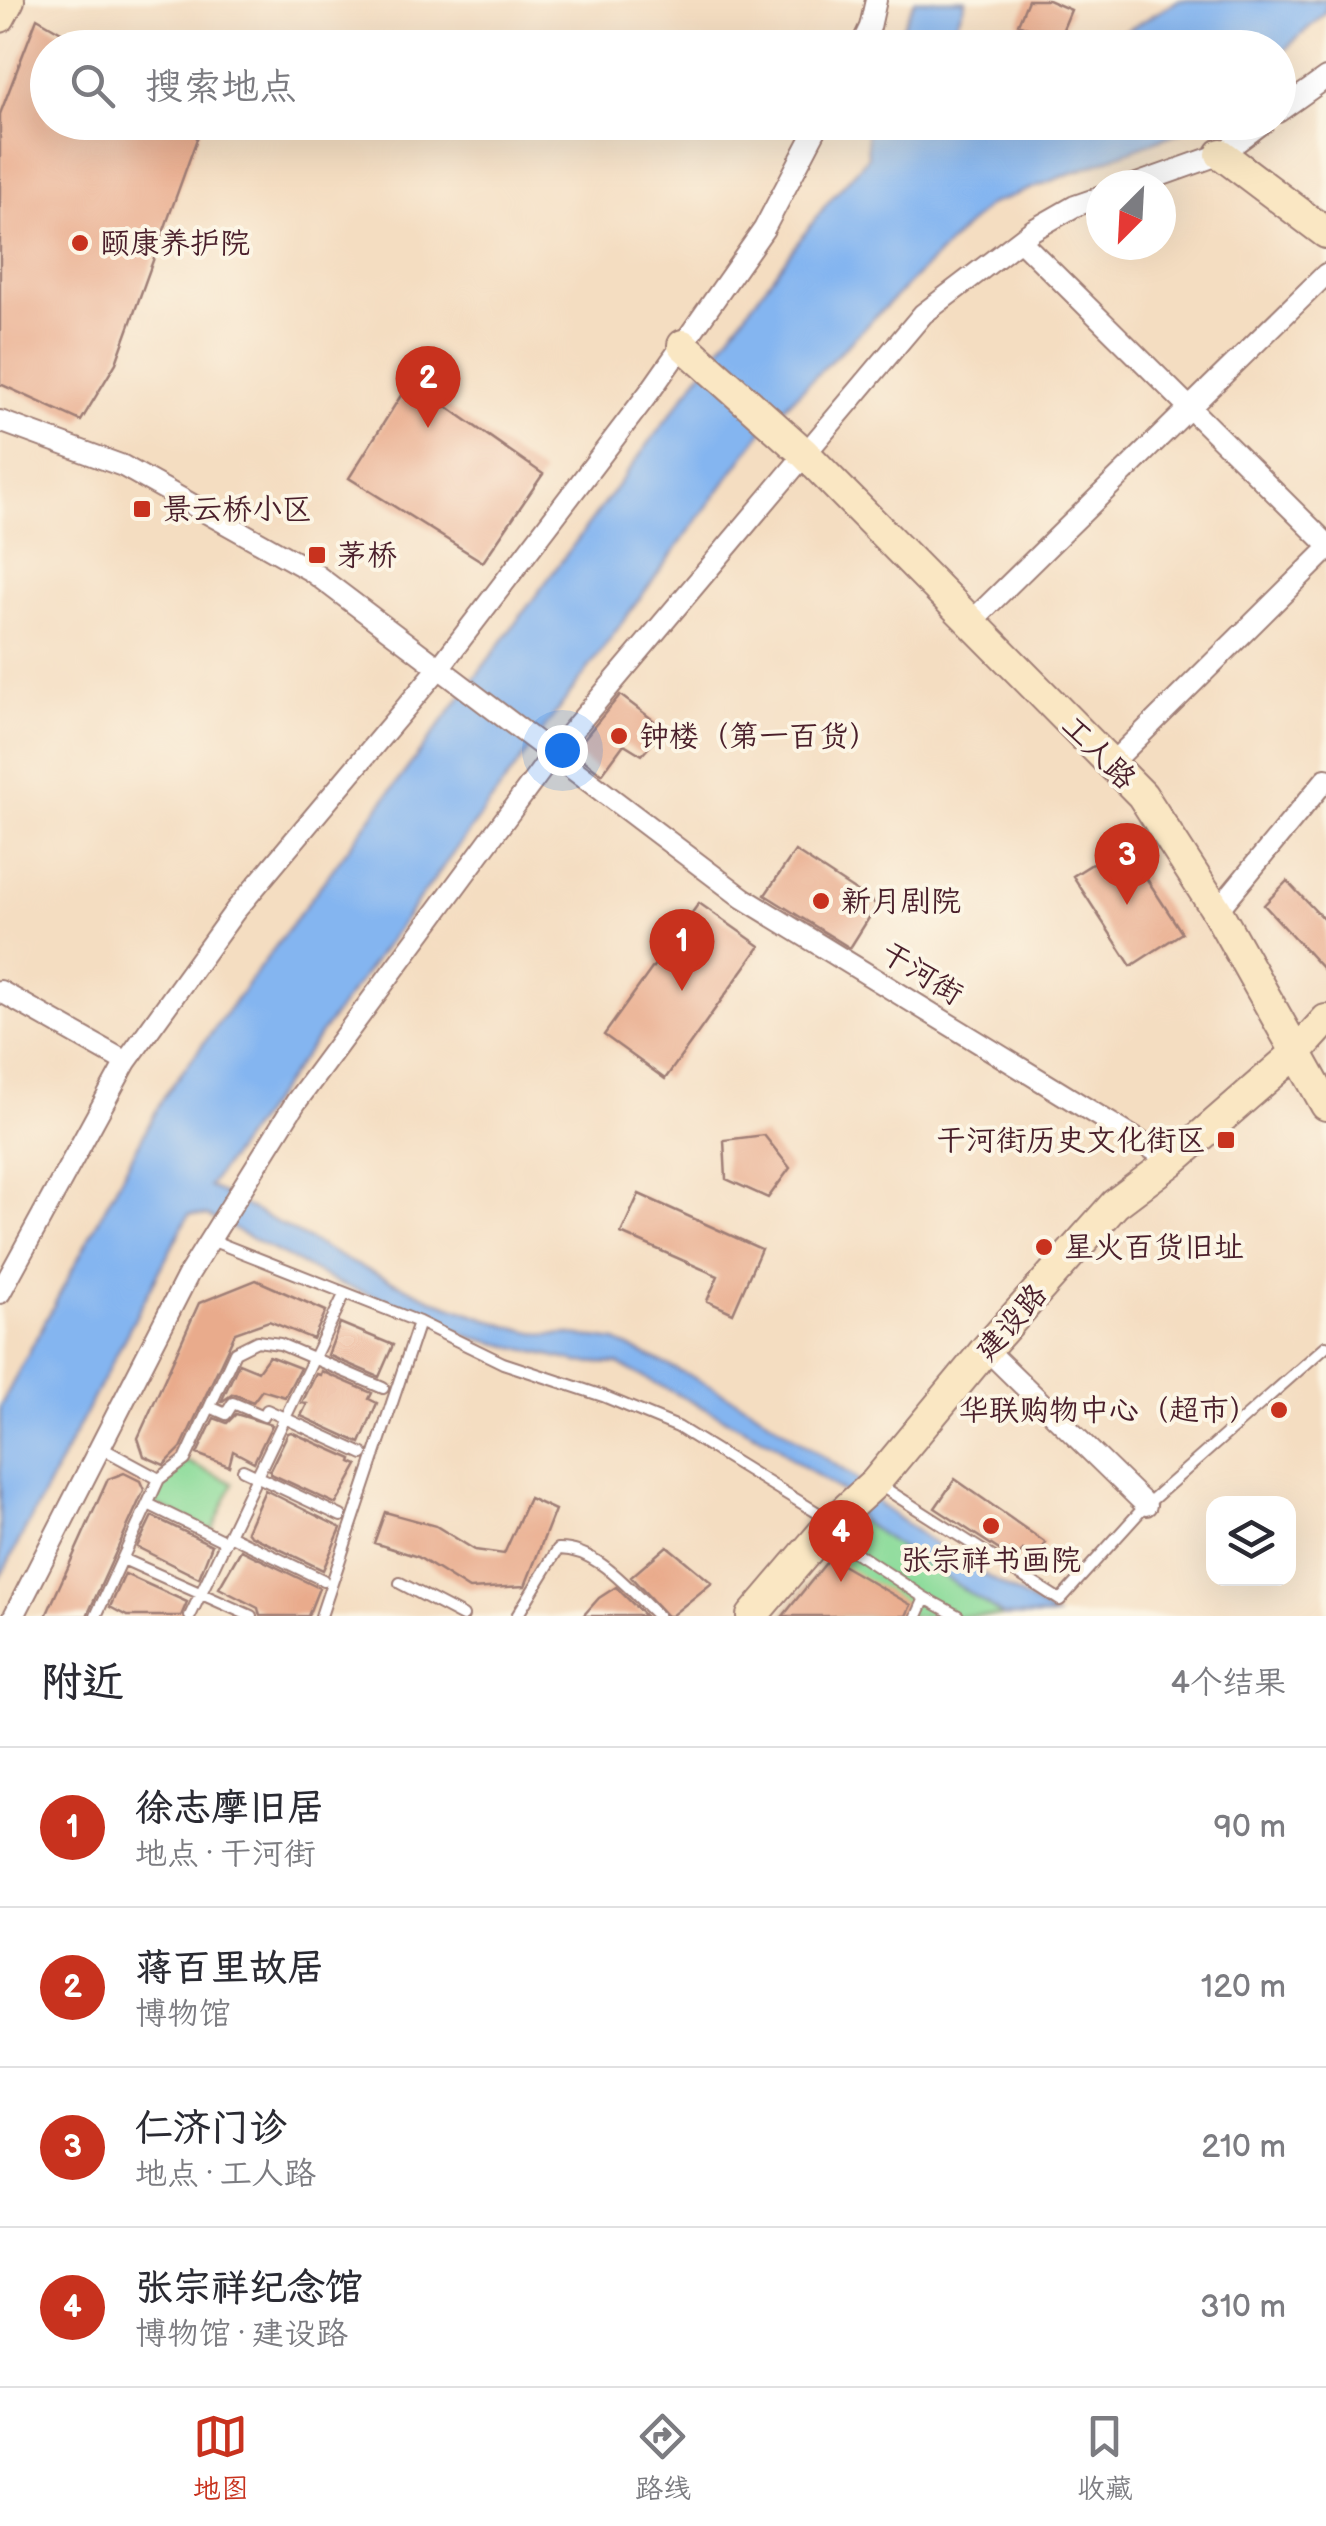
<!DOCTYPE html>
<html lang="zh">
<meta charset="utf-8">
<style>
body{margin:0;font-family:"Balsamiq Sans","LXGW WenKai TC",sans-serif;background:#f7f7f7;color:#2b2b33}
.controls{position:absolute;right:30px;bottom:30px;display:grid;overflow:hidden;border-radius:20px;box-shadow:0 10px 40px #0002}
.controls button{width:90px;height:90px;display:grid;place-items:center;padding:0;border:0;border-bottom:2px solid #e1e1e2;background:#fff;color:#2b2b33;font:50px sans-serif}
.compass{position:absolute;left:1086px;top:170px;width:90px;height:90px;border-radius:50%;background:#fff;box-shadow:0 10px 40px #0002;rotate:204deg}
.you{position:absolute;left:562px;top:750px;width:35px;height:35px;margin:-25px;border:8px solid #fff;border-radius:50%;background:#1a73e8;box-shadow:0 0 0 15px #1a73e833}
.badge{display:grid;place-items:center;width:65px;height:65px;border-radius:50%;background:#c8321e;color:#fff;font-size:32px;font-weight:700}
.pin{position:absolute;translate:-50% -82px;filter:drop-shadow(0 2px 5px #0008)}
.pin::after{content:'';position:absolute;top:52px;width:35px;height:30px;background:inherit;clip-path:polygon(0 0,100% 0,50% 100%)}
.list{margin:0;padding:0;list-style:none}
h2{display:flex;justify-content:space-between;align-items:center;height:130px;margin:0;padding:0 40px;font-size:42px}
h2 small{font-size:32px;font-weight:400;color:#7c7c81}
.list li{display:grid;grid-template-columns:65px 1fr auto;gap:30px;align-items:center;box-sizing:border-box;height:160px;padding:0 40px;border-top:2px solid #e1e1e2}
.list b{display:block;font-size:38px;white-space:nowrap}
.list p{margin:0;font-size:32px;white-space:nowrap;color:#7c7c81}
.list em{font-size:32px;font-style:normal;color:#7c7c81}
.icon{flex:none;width:55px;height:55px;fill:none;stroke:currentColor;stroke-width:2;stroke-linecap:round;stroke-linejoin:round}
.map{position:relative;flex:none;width:1326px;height:1616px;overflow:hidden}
.search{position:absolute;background:#fff;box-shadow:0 10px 40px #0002;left:30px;right:30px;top:30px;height:110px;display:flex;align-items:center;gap:25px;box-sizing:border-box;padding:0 35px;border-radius:55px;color:#7c7c81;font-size:38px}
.sheet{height:770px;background:#fff}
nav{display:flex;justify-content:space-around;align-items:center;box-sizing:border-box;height:140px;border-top:2px solid #e1e1e2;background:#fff;font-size:28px;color:#7c7c81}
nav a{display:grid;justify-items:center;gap:5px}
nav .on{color:#c8321e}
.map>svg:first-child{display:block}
.green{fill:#8bdb9a;stroke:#6a7d62;stroke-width:2.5}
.water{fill:#84b5f0;stroke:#676a8e;stroke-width:2.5}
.building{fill:#e9ab8c}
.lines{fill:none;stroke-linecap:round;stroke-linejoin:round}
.lane-casing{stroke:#9f7e76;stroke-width:14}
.street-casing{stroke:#9f7e76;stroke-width:24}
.secondary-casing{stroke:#9f7e76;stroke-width:34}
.lane{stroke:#fff;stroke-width:10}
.street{stroke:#fff;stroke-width:20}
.secondary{stroke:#fae7c3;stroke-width:30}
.poi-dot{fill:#c8321e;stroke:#fcf5e5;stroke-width:4}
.labels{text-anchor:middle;stroke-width:8;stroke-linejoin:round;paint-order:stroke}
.poi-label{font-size:30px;fill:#4a1f2b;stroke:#fcf5e5;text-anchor:start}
.street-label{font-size:30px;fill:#4a1f2b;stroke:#fcf5e5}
</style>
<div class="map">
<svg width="1326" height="1616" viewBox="0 0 1326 1616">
<rect width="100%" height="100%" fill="#fcf5e5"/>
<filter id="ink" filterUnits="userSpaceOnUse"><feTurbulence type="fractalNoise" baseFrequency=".01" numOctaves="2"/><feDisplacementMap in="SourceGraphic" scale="20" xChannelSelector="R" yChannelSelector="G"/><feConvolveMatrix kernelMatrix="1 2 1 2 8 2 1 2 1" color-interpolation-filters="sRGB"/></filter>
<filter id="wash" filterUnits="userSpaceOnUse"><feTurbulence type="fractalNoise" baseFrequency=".0048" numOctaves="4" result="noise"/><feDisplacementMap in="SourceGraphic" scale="40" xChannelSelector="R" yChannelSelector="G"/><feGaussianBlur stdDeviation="2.25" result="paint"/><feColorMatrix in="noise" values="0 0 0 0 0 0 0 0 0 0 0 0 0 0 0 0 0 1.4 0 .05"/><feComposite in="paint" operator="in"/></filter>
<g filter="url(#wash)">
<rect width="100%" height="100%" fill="#f4ddc1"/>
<!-- green -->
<path class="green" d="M186,1461L233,1483L212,1531L151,1502L162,1480Z
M861,1521L1004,1616H783Z"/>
<!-- water -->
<path class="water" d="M915,0H966L948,44L950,47H893Z
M1179,0H1326V12L1279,55L1278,48L1099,47Z
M866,123H1203L988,205L769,422L209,1186L352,1263L436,1301L507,1326L546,1335L566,1334L616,1341L687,1374L751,1408L855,1478L881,1506L940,1548L1055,1616H1004L861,1521L846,1494L792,1459L776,1445L618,1364L578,1362L471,1337L390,1301L340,1284L208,1216L189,1214L0,1578V1407L163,1098L825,206L868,157Z"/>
<g id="blocks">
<!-- building -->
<path class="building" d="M1028,0H1048L1071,10L1058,41L1018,24Z
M37,18L89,48H48V122H203L116,363L81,421L0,384V114Z
M410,381L543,474L483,562L349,478Z
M620,695L665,729L642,755L624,744L602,774L573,752Z
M1124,844L1182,933L1131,966L1073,876Z
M795,851L877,905L850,948L765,895Z
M1287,881L1326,922V972L1264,905Z
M699,903L760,946L665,1079L604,1035Z
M764,1135L790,1168L768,1198L726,1179L724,1140Z
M639,1194L761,1249L733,1313L707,1301L718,1276L621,1233Z
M256,1280L326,1311L313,1339L269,1321L235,1333L181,1448L164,1465L144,1456L138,1438L199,1303Z
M340,1323L393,1345L379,1377L328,1355Z
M269,1356L300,1368L285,1397L262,1390L253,1402L233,1394L221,1402L239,1363L258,1371Z
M321,1371L372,1393L369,1399L377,1403L360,1443L301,1416L307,1404L302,1403L316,1374L320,1375Z
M236,1414L272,1425L254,1462L233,1451L229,1466L197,1454L214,1418L227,1423Z
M291,1432L352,1459L351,1462L358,1465L336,1504L271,1474L270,1470L288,1433Z
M124,1473L140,1481L144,1490L87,1616H46L108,1479Z
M955,1479L1046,1543L1036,1558L1023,1550L1016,1561L935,1508Z
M265,1490L341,1528L323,1570L250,1535L247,1531Z
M529,1498L555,1510L525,1586L469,1589L418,1557L374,1543L385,1512L436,1526L475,1550L504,1554Z
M152,1516L212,1545L199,1578L137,1547Z
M667,1546L712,1583L671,1616H667L631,1577Z
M241,1550L319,1588L308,1616H260L258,1608L219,1588Z
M830,1558L911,1605L906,1616H783Z
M125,1574L187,1602L181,1616H127L110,1607Z
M616,1587L645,1616H583L599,1598Z"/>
</g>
</g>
<g filter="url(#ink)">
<use href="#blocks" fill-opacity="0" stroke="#9f7e76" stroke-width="2.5"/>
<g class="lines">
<!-- lane casing -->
<g class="lane-casing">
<path id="lane" d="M211,1240L419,1322L503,1363L603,1396L678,1427L831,1521
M210,1407L226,1414L233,1403L264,1416L267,1410L363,1454
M100,1447L159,1479
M243,1470L341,1516
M878,1484L1060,1600L1146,1505L1326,1346
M148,1504L226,1542
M229,1535L323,1580
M829,1535L925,1598L958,1616
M123,1559L251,1616
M400,1583L463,1616
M96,1616L159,1479L185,1460L235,1352L257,1341L280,1344L383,1388
M190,1616L345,1293
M321,1616L419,1322
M517,1616L558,1549C598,1548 630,1591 658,1616
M917,1616L925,1598"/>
</g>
<!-- street casing -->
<g class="street-casing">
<path id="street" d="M860,48L870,27L876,0
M1278,112L1326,78
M1134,185L1221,154L1264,122
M1020,240L1326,543
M0,421L123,466L311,571L743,898L1172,1161
M971,622L1326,274
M1111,764L1326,551
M1217,911L1326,779
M0,991L126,1062
M0,1293L126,1062L235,911L439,668L651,390L764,229L820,122
M986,1349L1146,1505
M14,1616L188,1275L296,1102L556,750L923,314L1033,230L1075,206L1101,197"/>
</g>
<!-- secondary casing -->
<g class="secondary-casing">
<path id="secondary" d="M0,17L9,0
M1221,154L1326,233
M683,345L804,453L1142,795L1217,911L1326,1105
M752,1616L832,1522L875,1483L986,1349L1115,1204L1172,1161L1296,1053L1326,1020"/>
</g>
<!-- lane -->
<use href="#lane" class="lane"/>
<!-- street -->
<use href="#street" class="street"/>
<!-- secondary -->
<use href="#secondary" class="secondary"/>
</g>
</g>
<!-- markers -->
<g class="poi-dot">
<circle cx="80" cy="243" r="10"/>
<rect x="132" y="499" width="20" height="20" rx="5"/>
<rect x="307" y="545" width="20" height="20" rx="5"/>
<circle cx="619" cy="736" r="10"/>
<circle cx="821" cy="901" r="10"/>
<rect x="1216" y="1130" width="20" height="20" rx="5"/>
<circle cx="1044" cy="1247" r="10"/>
<circle cx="1279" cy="1410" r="10"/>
<circle cx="991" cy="1526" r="10"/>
</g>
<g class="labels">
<!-- poi labels -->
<g class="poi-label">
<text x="100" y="253">颐康养护院</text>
<text x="162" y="519">景云桥小区</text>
<text x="337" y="565">茅桥</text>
<text x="639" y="746">钟楼（第一百货）</text>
<text x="841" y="911">新月剧院</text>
<text x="1206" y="1150" text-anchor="end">干河街历史文化街区</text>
<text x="1064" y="1257">星火百货旧址</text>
<text x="1259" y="1420" text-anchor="end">华联购物中心（超市）</text>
<text x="991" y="1570" text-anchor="middle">张宗祥书画院</text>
</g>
<!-- street labels -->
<g class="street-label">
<text transform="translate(1099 752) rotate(45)" y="10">工人路</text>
<text transform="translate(922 973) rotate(32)" y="10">干河街</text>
<text transform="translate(1011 1322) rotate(-49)" y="10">建设路</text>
</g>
</g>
</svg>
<div class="controls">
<button><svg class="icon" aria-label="layers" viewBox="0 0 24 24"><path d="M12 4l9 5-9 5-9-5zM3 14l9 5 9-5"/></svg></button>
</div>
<svg class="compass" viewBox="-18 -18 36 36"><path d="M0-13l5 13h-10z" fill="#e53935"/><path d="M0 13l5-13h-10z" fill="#7c7c81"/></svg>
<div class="you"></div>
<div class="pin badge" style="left:682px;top:991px">1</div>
<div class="pin badge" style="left:428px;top:428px">2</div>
<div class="pin badge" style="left:1127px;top:905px">3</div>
<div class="pin badge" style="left:841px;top:1582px">4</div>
<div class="search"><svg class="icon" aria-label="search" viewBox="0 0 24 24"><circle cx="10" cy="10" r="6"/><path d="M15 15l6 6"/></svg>搜索地点</div>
</div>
<section class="sheet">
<h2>附近<small>4个结果</small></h2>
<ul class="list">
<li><span class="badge">1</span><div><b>徐志摩旧居</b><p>地点 · 干河街</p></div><em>90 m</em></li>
<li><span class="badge">2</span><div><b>蒋百里故居</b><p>博物馆</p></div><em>120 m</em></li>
<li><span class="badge">3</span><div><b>仁济门诊</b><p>地点 · 工人路</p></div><em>210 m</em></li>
<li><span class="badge">4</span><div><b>张宗祥纪念馆</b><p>博物馆 · 建设路</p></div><em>310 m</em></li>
</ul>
</section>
<nav>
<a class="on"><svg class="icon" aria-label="map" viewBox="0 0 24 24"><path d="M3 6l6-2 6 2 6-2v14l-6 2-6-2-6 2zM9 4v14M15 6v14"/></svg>地图</a>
<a><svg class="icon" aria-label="directions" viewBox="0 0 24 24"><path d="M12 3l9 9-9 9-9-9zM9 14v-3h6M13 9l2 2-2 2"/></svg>路线</a>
<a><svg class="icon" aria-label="saved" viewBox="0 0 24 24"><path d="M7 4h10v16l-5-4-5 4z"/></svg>收藏</a>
</nav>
